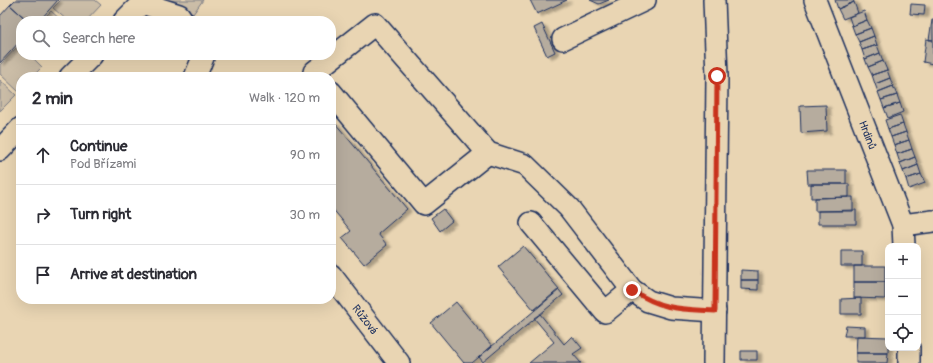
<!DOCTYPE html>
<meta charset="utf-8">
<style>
body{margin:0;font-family:Pangolin,sans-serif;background:#f2f2f3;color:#2b2b33}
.controls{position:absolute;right:12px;bottom:12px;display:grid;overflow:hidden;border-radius:8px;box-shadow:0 4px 16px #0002}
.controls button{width:36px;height:36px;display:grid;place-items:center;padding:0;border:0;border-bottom:1px solid #e1e1e2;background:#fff;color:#2b2b33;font:20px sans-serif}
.stop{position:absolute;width:12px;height:12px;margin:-9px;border:3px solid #c8321e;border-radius:50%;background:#fff}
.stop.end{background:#c8321e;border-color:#fff;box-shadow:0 1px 4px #0008}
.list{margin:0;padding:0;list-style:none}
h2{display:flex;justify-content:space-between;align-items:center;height:52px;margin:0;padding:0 16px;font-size:17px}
h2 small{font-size:13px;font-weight:400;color:#7c7c81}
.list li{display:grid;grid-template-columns:26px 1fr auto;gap:12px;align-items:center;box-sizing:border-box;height:60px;padding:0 16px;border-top:1px solid #e1e1e2}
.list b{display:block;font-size:15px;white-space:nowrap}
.list p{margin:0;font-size:13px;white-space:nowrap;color:#7c7c81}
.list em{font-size:13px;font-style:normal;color:#7c7c81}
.icon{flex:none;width:22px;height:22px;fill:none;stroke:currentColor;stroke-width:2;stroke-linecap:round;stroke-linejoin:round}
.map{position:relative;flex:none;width:933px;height:363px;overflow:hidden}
.search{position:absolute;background:#fff;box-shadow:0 4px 16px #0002;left:16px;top:16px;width:320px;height:44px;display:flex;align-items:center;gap:10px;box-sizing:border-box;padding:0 14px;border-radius:16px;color:#7c7c81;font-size:15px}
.panel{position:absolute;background:#fff;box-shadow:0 4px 16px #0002;left:16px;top:72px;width:320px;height:232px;border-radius:16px}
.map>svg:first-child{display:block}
.green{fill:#cbbda7;stroke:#737682}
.building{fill:#b6ac9e;stroke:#1b2f5e;filter:url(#shadow)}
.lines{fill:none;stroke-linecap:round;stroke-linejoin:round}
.minor-casing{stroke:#1b2f5e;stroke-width:24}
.minor{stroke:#e9d5b3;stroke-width:21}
.route{stroke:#c8321e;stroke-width:5}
.labels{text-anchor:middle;stroke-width:3;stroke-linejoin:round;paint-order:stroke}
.street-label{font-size:11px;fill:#1b2f5e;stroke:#e9d5b3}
</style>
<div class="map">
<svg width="933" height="363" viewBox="0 0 933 363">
<defs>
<filter id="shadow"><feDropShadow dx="4.5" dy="2.5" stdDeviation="1" flood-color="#0004"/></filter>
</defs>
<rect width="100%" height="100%" fill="#e9d5b3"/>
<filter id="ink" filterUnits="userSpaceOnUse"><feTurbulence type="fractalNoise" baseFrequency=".025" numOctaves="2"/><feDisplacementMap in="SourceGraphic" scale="8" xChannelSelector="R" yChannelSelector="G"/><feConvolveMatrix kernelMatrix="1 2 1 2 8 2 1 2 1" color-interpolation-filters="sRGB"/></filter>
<g filter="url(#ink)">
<!-- green -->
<path class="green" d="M61,0H95L101,5L86,21H68L53,8Z
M144,0H203L188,21H150Z
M51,11L62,21H41Z
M19,45L21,47V55H30L42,67L32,77H21V89L19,92L0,74V65Z
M0,80L16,95L0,111Z"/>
<!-- building -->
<path class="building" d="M15,0H58L39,21H28L10,5Z
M530,0H567L537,14Z
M590,0H609L599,4Z
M835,0H853L854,2L838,9Z
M854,2L858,13L843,19L838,9Z
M911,4L925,5L924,15L910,14Z
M10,5L28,21H21V40L0,63V16Z
M864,11L867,20L852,26L849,17Z
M867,20L871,28L855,34L852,26Z
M932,20H933V40H929Z
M542,24L555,52L547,56L534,28Z
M871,28L874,36L859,42L855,34Z
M874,36L877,45L862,50L859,42Z
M926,39L933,40V64L923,62Z
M877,45L880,53L865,59L862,50Z
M880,53L883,61L868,67L865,59Z
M883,61L887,70L872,75L868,67Z
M887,70L890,78L875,84L872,75Z
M890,78L893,86L878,92L875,84Z
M893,86L897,95L881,100L878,92Z
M897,95L900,103L884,108L881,100Z
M900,103L903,112L888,118L884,108Z
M826,105L827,131L801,133L800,106Z
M900,115L903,124L888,129L885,120Z
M335,123L407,209L378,234L387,245L364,264L342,238L351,231L331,207V126Z
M903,124L906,132L891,137L888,129Z
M906,132L909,140L894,145L891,137Z
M909,140L912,149L897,154L894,145Z
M912,149L915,157L900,163L897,154Z
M915,157L918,165L903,171L900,163Z
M918,165L921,174L906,179L903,171Z
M807,170H846V184H808Z
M921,174L925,183L909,189L906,179Z
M811,184H849V197L811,198Z
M853,197V211H815V198Z
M443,209L452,221L440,231L431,218Z
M856,210V224H818V211Z
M523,246L559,289L534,310L498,267Z
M841,251H862V266H841Z
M854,266H885V282H854Z
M741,270L758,271V280H741Z
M741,280H758V290L741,289Z
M854,282H885V299L854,298Z
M559,290L563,295L483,362L479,357Z
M861,298V314H841V299Z
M456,302L492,346L472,363H464L431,323Z
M540,314L564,344L572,336L582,348L573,354L581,363H529L554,342L534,318Z
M846,326L865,327V336H844Z
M857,336L888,337V353H856Z
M741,351H757V360H741Z
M856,353H888L887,363H856Z"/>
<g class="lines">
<!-- minor casing -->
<g class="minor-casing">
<g id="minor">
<path d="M714,0L717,76L714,363"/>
<path id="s1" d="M815,0L903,225L904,246"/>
<path d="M124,21L142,3L179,15L183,21"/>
<path d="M563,39L645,0"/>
<path d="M70,77L92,55"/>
<path d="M195,77L204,55"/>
<path d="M318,77L314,72L375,24L488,153L525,165L569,208L632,290L648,301L671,308L715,311"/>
<path d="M331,92L424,204L488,153"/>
<path d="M0,150L21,128"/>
<path d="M531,223L605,312L632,290"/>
<path d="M903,225L933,221"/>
<path id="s2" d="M331,275L399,363"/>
<path d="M909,348V363"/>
</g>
</g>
<!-- minor -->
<use href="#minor" class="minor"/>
</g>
</g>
<g class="lines" filter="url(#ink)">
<!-- route -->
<path class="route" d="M632,290C662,310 680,309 715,311L717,76"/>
</g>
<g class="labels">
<!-- street labels -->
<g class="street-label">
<text dy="4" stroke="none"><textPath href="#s1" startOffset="145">Hrdinů</textPath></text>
<text dy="4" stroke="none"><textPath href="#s2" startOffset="56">Růžová</textPath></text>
</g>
</g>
</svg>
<div class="controls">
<button>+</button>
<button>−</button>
<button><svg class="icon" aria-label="locate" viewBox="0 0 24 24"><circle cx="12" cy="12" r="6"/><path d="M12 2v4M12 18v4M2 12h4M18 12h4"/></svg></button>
</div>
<div class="stop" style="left:717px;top:76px"></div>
<div class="stop end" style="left:632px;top:290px"></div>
<div class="search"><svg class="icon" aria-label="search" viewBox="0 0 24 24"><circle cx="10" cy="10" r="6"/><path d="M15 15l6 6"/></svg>Search here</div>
<section class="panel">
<h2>2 min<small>Walk · 120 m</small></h2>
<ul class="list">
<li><svg class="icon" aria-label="ahead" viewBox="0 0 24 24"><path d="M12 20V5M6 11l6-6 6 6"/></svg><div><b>Continue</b><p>Pod Břízami</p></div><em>90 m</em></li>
<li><svg class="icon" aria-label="right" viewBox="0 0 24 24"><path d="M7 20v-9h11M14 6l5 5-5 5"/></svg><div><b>Turn right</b></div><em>30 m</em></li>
<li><svg class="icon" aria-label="arrive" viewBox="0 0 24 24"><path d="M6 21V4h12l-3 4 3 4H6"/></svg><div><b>Arrive at destination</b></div></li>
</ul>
</section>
</div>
